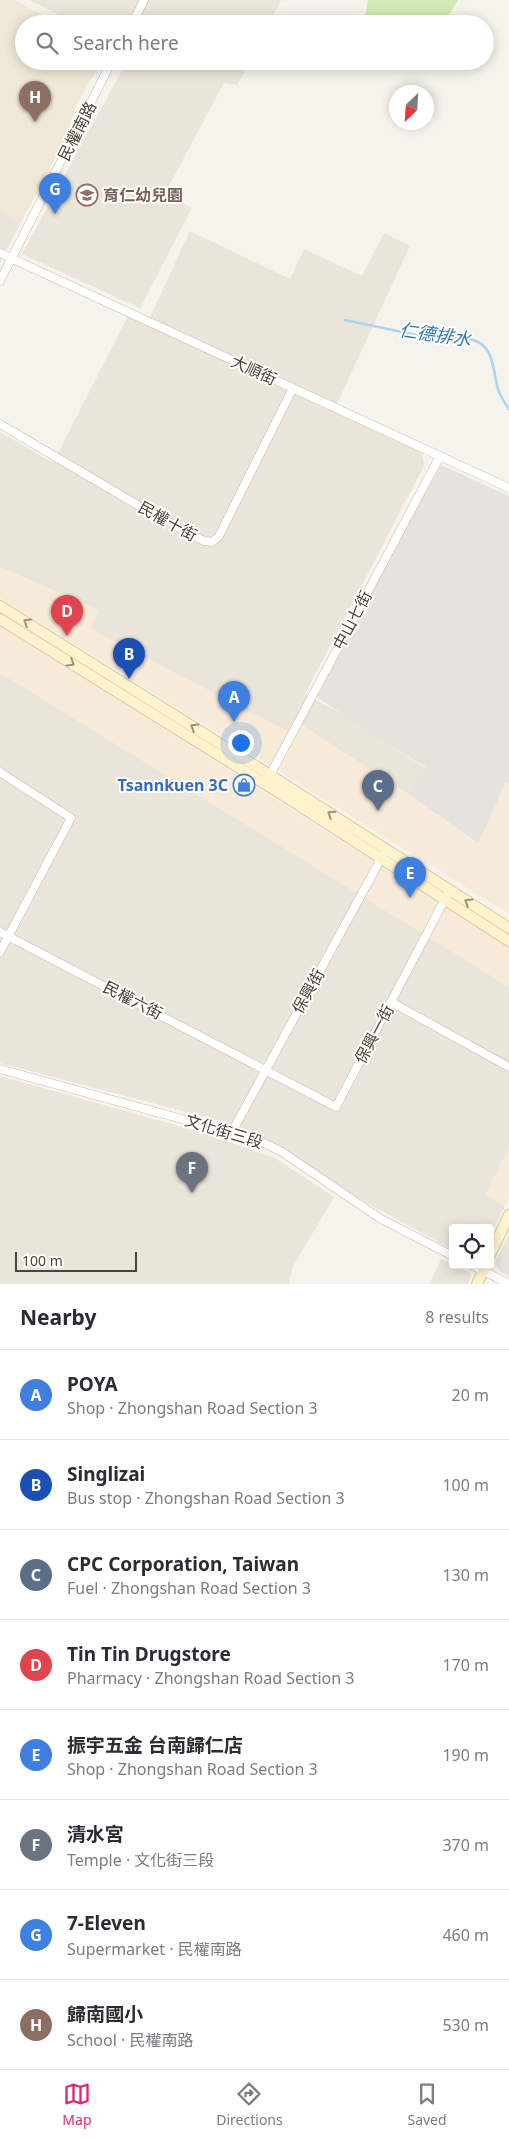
<!DOCTYPE html>
<meta charset="utf-8">
<style>
body{margin:0;font-family:"Noto Sans","Noto Sans TC",sans-serif;background:#f2f2f3;color:#2b2b33}
.controls{position:absolute;right:15px;bottom:15px;display:grid;overflow:hidden;border-radius:5px;box-shadow:0 2px 12px #0003}
.controls button{width:45px;height:45px;display:grid;place-items:center;padding:0;border:0;border-bottom:1px solid #e1e1e2;background:#fff;color:#2b2b33;font:25px sans-serif}
.compass{position:absolute;left:389px;top:85px;width:45px;height:45px;border-radius:50%;background:#fff;box-shadow:0 2px 12px #0003;rotate:205deg}
.scale{position:absolute;left:15px;bottom:12px;width:122px;box-sizing:border-box;padding-left:5px;border:2px solid #4b4439;border-top:0;font-size:14px;line-height:18px;white-space:nowrap;color:#4b4439;-webkit-text-stroke:4px #fff;paint-order:stroke}
.you{position:absolute;left:240px;top:742px;width:18px;height:18px;margin:-12px;border:4px solid #fff;border-radius:50%;background:#1a73e8;box-shadow:0 0 0 8px #1a73e833}
.badge{display:grid;place-items:center;width:32px;height:32px;border-radius:50%;background:#db2777;color:#fff;font-size:16px;font-weight:700}
.pin{position:absolute;translate:-50% -41px;filter:drop-shadow(0 1px 2px #0008)}
.pin::after{content:'';position:absolute;top:26px;width:18px;height:15px;background:inherit;clip-path:polygon(0 0,100% 0,50% 100%)}
.list{margin:0;padding:0;list-style:none}
h2{display:flex;justify-content:space-between;align-items:center;height:65px;margin:0;padding:0 20px;font-size:21px}
h2 small{font-size:16px;font-weight:400;color:#7c7c81}
.list li{display:grid;grid-template-columns:32px 1fr auto;gap:15px;align-items:center;box-sizing:border-box;height:90px;padding:0 20px;border-top:1px solid #e1e1e2}
.list b{display:block;font-size:19px;white-space:nowrap}
.list p{margin:0;font-size:16px;white-space:nowrap;color:#7c7c81}
.list em{font-size:16px;font-style:normal;color:#7c7c81}
.icon{flex:none;width:28px;height:28px;fill:none;stroke:currentColor;stroke-width:2;stroke-linecap:round;stroke-linejoin:round}
.map{position:relative;flex:none;width:509px;height:1284px;overflow:hidden}
.search{position:absolute;background:#fff;box-shadow:0 2px 12px #0003;left:15px;right:15px;top:15px;height:55px;display:flex;align-items:center;gap:12px;box-sizing:border-box;padding:0 18px;border-radius:28px;color:#7c7c81;font-size:19px}
.sheet{height:785px;background:#fff}
nav{display:flex;justify-content:space-around;align-items:center;box-sizing:border-box;height:70px;border-top:1px solid #e1e1e2;background:#fff;font-size:14px;color:#7c7c81}
nav a{display:grid;justify-items:center;gap:2px}
nav .on{color:#db2777}
.map>svg:first-child{display:block}
.residential{fill:#eae5da}
.commercial{fill:#f7ead8}
.industrial{fill:#e6e2dd}
.education{fill:#efe8d6}
.green{fill:#d2eab5}
.lines{fill:none;stroke-linecap:round;stroke-linejoin:round}
.stream{stroke:#a9d4f2;stroke-width:2.5}
.street-casing{stroke:#c2bbae;stroke-width:9}
.secondary-casing{stroke:#d6c79b;stroke-width:12}
.street{stroke:#fff;stroke-width:8}
.secondary{stroke:#fff3cd;stroke-width:10}
.oneway{stroke:#9c937c}
.labels{text-anchor:middle;stroke-width:4;stroke-linejoin:round;paint-order:stroke}
.street-label{font-size:16px;fill:#4b4439;stroke:#fff}
.education-label{font-size:16px;font-weight:bold;fill:#785e54;stroke:#fff;text-anchor:start}
.shop-label{font-size:16px;font-weight:bold;fill:#366cbe;stroke:#fff;text-anchor:end}
.water-label{font-size:18px;font-style:italic;fill:#2e7ab2;stroke:#fff}
</style>
<div class="map">
<svg width="509" height="1284" viewBox="0 0 509 1284">
<rect width="100%" height="100%" fill="#f6f3ec"/>
<!-- residential -->
<path class="residential" d="M29,0H281L269,24H77Z
M127,61H250L237,85L224,83L165,193L192,208L140,308L22,254Z
M0,209L20,224L0,263Z
M190,231L290,279L304,249L362,276L384,233L410,246L334,410L422,451L424,466L305,694L342,714L383,742L426,768L408,794L295,721L289,732L90,629L99,610L0,567V432L53,463L128,316L146,326Z
M0,626L509,947V1198L490,1236V1228H453V1250L356,1197L259,1135L217,1120L0,1063Z
M0,1076L186,1128L275,1158L334,1197L292,1268L289,1284H0Z
M441,1259L471,1274L468,1284H430Z"/>
<!-- commercial -->
<path class="commercial" d="M0,567L99,610L91,629L289,732L294,721L408,794L477,843L506,782L509,783V914L0,598Z
M0,626L509,947V987L0,673Z
M509,1147V1198L505,1206L485,1195Z"/>
<!-- industrial -->
<path class="industrial" d="M441,465L509,496V783L506,782L478,843L408,794L426,767L383,742L317,697L375,584Z
M509,1234V1276L500,1272L495,1262Z"/>
<!-- education -->
<path class="education" d="M0,0H14L60,24H24V61H102L76,105L65,139L20,224L0,209Z"/>
<!-- green -->
<path class="green" d="M368,0H458L443,24H364Z"/>
<g class="lines">
<!-- stream -->
<path class="stream" d="M345,320L435,339C446,340 459,336 470,339C495,345 492,368 498,389C500,396 505,403 509,409"/>
<!-- street casing -->
<g class="street-casing">
<path id="street" d="M132,24L144,0
M0,253L509,488
M0,281L112,61
M0,424L151,513L204,541L212,542L219,536L293,388
M0,772L71,818L0,952
M268,779L440,456
M0,932L336,1107L447,895
M391,1002L509,1067
M0,1069L258,1140L282,1152L381,1219L453,1256
M232,1132L383,855
M472,1265L509,1284"/>
</g>
<!-- secondary casing -->
<g class="secondary-casing">
<path id="secondary" d="M0,606L270,775L509,928
M0,619L286,797L509,941
M490,1255L509,1215
M477,1284L486,1265"/>
</g>
<!-- street -->
<use href="#street" class="street"/>
<!-- secondary -->
<use href="#secondary" class="secondary"/>
</g>
<!-- one-way arrows -->
<defs><path id="oneway-chevron" d="M-2-3.5L2.5 0L-2 3.5" fill="none" stroke-width="1.6" stroke-linecap="round" stroke-linejoin="round" transform="scale(1.25)"/></defs>
<g class="oneway">
<use href="#oneway-chevron" transform="translate(27 622) rotate(-148)"/>
<use href="#oneway-chevron" transform="translate(71 663) rotate(32)"/>
<use href="#oneway-chevron" transform="translate(194 727) rotate(-148)"/>
<use href="#oneway-chevron" transform="translate(331 814) rotate(-147)"/>
<use href="#oneway-chevron" transform="translate(468 902) rotate(-148)"/>
</g>
<!-- icons -->
<defs>
<g id="school-ring" transform="scale(1.125)"><circle r="9.5" fill="#fff" stroke="#8d6e63" stroke-width="1.5"/><path d="M0-5L7-2L0 1L-7-2ZM-4 1L0 2.5L4 1V4Q0 6-4 4Z" fill="#8d6e63"/></g>
<g id="shop-ring" transform="scale(1.125)"><circle r="9.5" fill="#fff" stroke="#3f7fe0" stroke-width="1.5"/><path d="M-5-2.5h2.3a2.7 3.5 0 0 1 5.4 0H5L5.5 6h-11ZM-1.5-2.5h3a1.5 2.3 0 0 0-3 0Z" fill="#3f7fe0"/></g>
</defs>
<g fill-rule="evenodd">
<use href="#school-ring" x="87" y="195"/>
<use href="#shop-ring" x="244" y="785"/>
</g>
<g class="labels">
<!-- street labels -->
<g class="street-label">
<text transform="translate(77 131) rotate(-63)" y="6">民權南路</text>
<text transform="translate(254 370) rotate(25)" y="6">大順街</text>
<text transform="translate(168 521) rotate(29)" y="6">民權十街</text>
<text transform="translate(352 620) rotate(-62)" y="6">中山七街</text>
<text transform="translate(308 991) rotate(-61)" y="6">保興街</text>
<text transform="translate(133 1000) rotate(27)" y="6">民權六街</text>
<text transform="translate(374 1034) rotate(-62)" y="6">保興一街</text>
<text transform="translate(224 1131) rotate(17)" y="6">文化街三段</text>
</g>
<!-- education labels -->
<g class="education-label">
<text x="103" y="201">育仁幼兒園</text>
</g>
<!-- shop labels -->
<g class="shop-label">
<text x="228" y="791">Tsannkuen 3C</text>
</g>
<!-- water labels -->
<g class="water-label">
<text transform="translate(435 335) rotate(8)" y="6">仁德排水</text>
</g>
</g>
</svg>
<div class="controls">
<button><svg class="icon" aria-label="locate" viewBox="0 0 24 24"><circle cx="12" cy="12" r="6"/><path d="M12 2v4M12 18v4M2 12h4M18 12h4"/></svg></button>
</div>
<svg class="compass" viewBox="-18 -18 36 36"><path d="M0-13l5 13h-10z" fill="#e53935"/><path d="M0 13l5-13h-10z" fill="#7c7c81"/></svg>
<div class="scale">100 m</div>
<div class="you"></div>
<div class="pin badge" style="left:234px;top:722px;background:#3f7fe0">A</div>
<div class="pin badge" style="left:129px;top:679px;background:#1a4fb4">B</div>
<div class="pin badge" style="left:378px;top:811px;background:#5c6f8a">C</div>
<div class="pin badge" style="left:67px;top:636px;background:#e0444e">D</div>
<div class="pin badge" style="left:410px;top:898px;background:#3f7fe0">E</div>
<div class="pin badge" style="left:192px;top:1193px;background:#6b7280">F</div>
<div class="pin badge" style="left:55px;top:214px;background:#3f7fe0">G</div>
<div class="pin badge" style="left:35px;top:122px;background:#8d6e63">H</div>
<div class="search"><svg class="icon" aria-label="search" viewBox="0 0 24 24"><circle cx="10" cy="10" r="6"/><path d="M15 15l6 6"/></svg>Search here</div>
</div>
<section class="sheet">
<h2>Nearby<small>8 results</small></h2>
<ul class="list">
<li><span class="badge" style="background:#3f7fe0">A</span><div><b>POYA</b><p>Shop · Zhongshan Road Section 3</p></div><em>20 m</em></li>
<li><span class="badge" style="background:#1a4fb4">B</span><div><b>Singlizai</b><p>Bus stop · Zhongshan Road Section 3</p></div><em>100 m</em></li>
<li><span class="badge" style="background:#5c6f8a">C</span><div><b>CPC Corporation, Taiwan</b><p>Fuel · Zhongshan Road Section 3</p></div><em>130 m</em></li>
<li><span class="badge" style="background:#e0444e">D</span><div><b>Tin Tin Drugstore</b><p>Pharmacy · Zhongshan Road Section 3</p></div><em>170 m</em></li>
<li><span class="badge" style="background:#3f7fe0">E</span><div><b>振宇五金 台南歸仁店</b><p>Shop · Zhongshan Road Section 3</p></div><em>190 m</em></li>
<li><span class="badge" style="background:#6b7280">F</span><div><b>清水宮</b><p>Temple · 文化街三段</p></div><em>370 m</em></li>
<li><span class="badge" style="background:#3f7fe0">G</span><div><b>7-Eleven</b><p>Supermarket · 民權南路</p></div><em>460 m</em></li>
<li><span class="badge" style="background:#8d6e63">H</span><div><b>歸南國小</b><p>School · 民權南路</p></div><em>530 m</em></li>
</ul>
</section>
<nav>
<a class="on"><svg class="icon" aria-label="map" viewBox="0 0 24 24"><path d="M3 6l6-2 6 2 6-2v14l-6 2-6-2-6 2zM9 4v14M15 6v14"/></svg>Map</a>
<a><svg class="icon" aria-label="directions" viewBox="0 0 24 24"><path d="M12 3l9 9-9 9-9-9zM9 14v-3h6M13 9l2 2-2 2"/></svg>Directions</a>
<a><svg class="icon" aria-label="saved" viewBox="0 0 24 24"><path d="M7 4h10v16l-5-4-5 4z"/></svg>Saved</a>
</nav>
